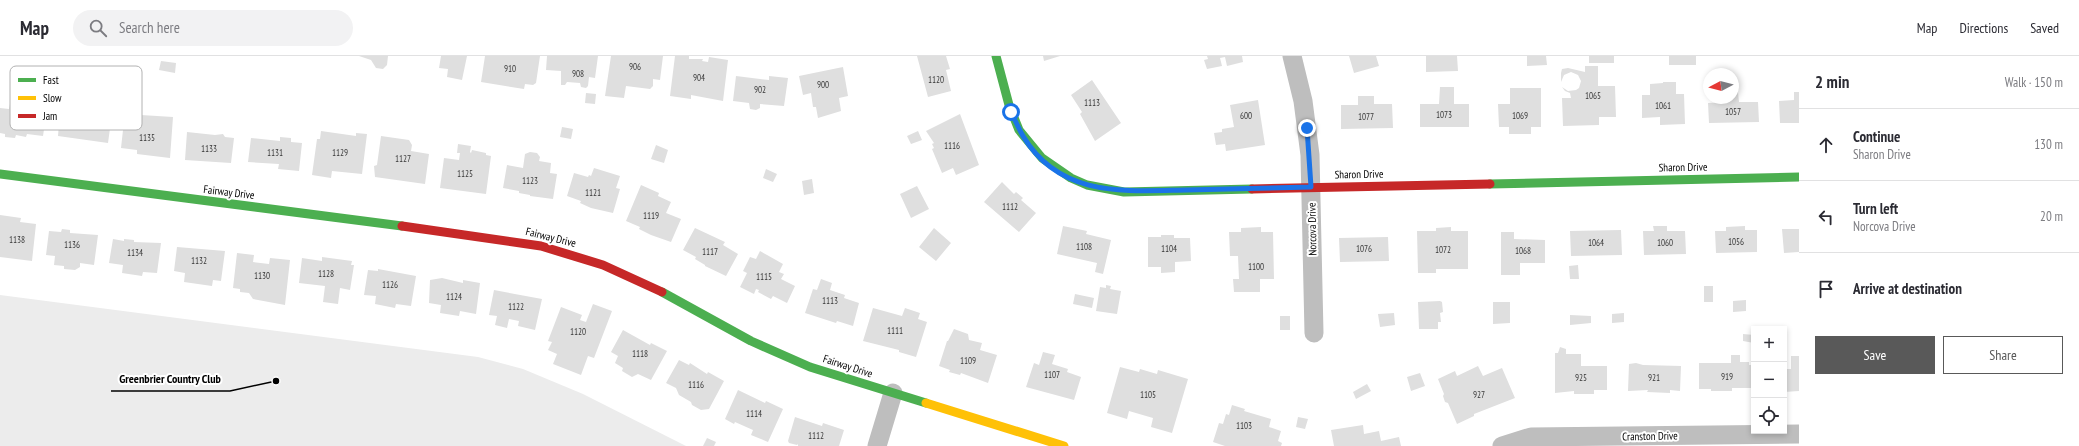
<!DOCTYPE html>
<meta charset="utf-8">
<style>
body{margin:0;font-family:"PT Sans Narrow",sans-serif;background:#f2f2f3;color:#2b2b33}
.controls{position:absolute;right:12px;bottom:12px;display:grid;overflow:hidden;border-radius:0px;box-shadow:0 2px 6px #0003}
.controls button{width:36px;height:36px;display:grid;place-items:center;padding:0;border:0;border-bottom:1px solid #e1e1e2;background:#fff;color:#2b2b33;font:20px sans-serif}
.compass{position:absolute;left:1703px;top:12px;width:36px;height:36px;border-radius:50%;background:#fff;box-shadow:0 2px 6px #0003;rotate:263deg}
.stop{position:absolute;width:12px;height:12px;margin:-9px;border:3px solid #1a73e8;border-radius:50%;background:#fff}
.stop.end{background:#1a73e8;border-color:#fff;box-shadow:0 1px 4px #0008}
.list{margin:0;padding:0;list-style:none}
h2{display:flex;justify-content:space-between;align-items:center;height:52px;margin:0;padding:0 16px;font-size:17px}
h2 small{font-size:13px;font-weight:400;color:#7c7c81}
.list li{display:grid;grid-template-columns:26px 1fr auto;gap:12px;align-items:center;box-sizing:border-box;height:72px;padding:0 16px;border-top:1px solid #e1e1e2}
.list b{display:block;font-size:15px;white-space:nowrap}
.list p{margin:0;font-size:13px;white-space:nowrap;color:#7c7c81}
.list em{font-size:13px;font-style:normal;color:#7c7c81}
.actions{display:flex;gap:8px;padding:12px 16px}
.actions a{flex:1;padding:9px 0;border:1px solid #595959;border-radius:0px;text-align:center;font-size:14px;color:#595959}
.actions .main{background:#595959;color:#fff}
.icon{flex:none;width:22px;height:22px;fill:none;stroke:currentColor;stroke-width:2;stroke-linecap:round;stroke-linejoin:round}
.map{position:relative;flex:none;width:1799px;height:390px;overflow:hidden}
header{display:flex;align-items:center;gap:24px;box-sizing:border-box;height:56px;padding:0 20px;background:#fff;border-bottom:1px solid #e1e1e2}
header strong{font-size:19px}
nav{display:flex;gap:22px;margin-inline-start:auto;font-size:14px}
.search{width:280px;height:36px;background:#f2f2f3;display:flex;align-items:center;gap:10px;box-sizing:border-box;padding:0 14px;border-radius:22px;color:#7c7c81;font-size:15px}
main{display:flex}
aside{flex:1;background:#fff}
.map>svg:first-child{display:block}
.green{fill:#ececec}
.building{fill:#dfdfdf}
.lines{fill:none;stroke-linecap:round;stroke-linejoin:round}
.street{stroke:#bebebe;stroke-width:19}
.fast{stroke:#4caf50;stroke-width:9}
.slow{stroke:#ffc107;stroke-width:9}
.jam{stroke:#c62828;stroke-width:9}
.route{stroke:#1a73e8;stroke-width:5}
.labels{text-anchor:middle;stroke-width:4;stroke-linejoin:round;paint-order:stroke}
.number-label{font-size:9px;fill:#383838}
.street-label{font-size:11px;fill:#000;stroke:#fff}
.key{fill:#fff;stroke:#b2b2b2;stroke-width:1}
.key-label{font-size:11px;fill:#000}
.leader{fill:none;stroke:#000;stroke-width:1.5}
.callout-dot{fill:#000;stroke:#fff;stroke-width:1.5}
.callout-label{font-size:12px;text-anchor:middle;font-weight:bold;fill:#000;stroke:#fff;stroke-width:4;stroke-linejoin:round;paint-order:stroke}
</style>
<header>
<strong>Map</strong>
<div class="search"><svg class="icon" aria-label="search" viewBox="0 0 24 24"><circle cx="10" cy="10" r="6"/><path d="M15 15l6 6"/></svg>Search here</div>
<nav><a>Map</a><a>Directions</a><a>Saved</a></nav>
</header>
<main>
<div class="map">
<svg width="1799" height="390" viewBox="0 0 1799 390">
<rect width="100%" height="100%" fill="#fff"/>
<!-- green -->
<path class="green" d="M0,239L478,301L523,313L583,338L686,390H0Z"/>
<!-- building -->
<path class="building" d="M359,0H388L387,9L383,13L376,12L371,4Z
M441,0H467L462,24L447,21L448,13L439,12Z
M485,0H540L536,27L533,29L525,28L524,33L481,26Z
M547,0H598L595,22L589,21L588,30L586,32L581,31L580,27L567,26L565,29H561V15L546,14Z
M611,0H663L660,24L653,23V30L650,33L626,30L624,42L605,40Z
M675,0H689V3H703L702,5L708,6L709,1L728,4L723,45L691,39V43L670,40Z
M917,0H946L950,13L946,14L951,35L928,41Z
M1043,0H1060L1044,5Z
M1207,0H1242L1243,6L1227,10L1225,1L1220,2L1222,10L1207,13L1204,4L1208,3Z
M1349,0H1376L1379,10L1354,17Z
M1426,0H1457L1458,15L1426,16Z
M1527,0H1546L1547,9L1527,10Z
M1589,0H1614V7H1589Z
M1669,0H1696V9H1669Z
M161,5L176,7L175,17L159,14Z
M1585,10H1598V30H1615L1616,61H1599V69L1563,70L1562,42H1571L1570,37L1565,35L1562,31L1568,35L1576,34L1579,32L1581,25L1578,19L1571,16L1564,19L1561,26V17L1562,13L1568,12L1585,16Z
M843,11L848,40L839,42L841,55L818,62L816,51H813L811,37L803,39L799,20Z
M736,20L769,24V20L788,22L784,50L760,48V52L756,54L750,53L749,47L733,45Z
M1092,24L1121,67L1095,85L1080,58L1082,56L1071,39Z
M1663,26H1676V38H1684L1685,68L1660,69V61L1642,62V39H1650V28L1663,27Z
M1440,31H1454V48H1469V71H1420V48H1439Z
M1510,32H1541V71H1531V78H1509V71H1499L1498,48H1510Z
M1733,36H1738L1739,46H1758L1759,66L1709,67L1708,47L1727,46V42H1733Z
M1794,36H1799V67H1780L1779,45L1794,44Z
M586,37L596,38L595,48L585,47Z
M1358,40H1374V48H1392L1393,72L1341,73V49H1358Z
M11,43L27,46L26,48L35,49V52L47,54L43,80L27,78L26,81L16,79L15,82L5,81V78L0,77V52L9,53Z
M1258,44L1265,89L1226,95L1225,88L1216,89L1214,77L1222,76V73L1234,71L1230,49Z
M64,46L83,48V56L112,58L108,87L58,80L60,55H63Z
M960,58L979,109L956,119L953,112L942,117L932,93L934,92L932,88L934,87L926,75Z
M141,59L173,61L170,102L137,98V94L121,92L124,65L140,67Z
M562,71L573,73L571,83L560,81Z
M321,75L356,80V77L367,78L362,118L332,115L331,122L312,119L317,83H320Z
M918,75L922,84L911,88L907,80Z
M187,76L215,79L223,78L225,81L234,82L231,107L185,104Z
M381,80L409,84L412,89L411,95L429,98L425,128L375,121L374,110L377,109Z
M280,81L291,82V86L302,87L299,115L278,113L279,108L248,106L251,82L280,85Z
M458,88L471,90L470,96L471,97L472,94L486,97V99L491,100L486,138L440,132L444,102L459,104L460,97H457Z
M656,89L668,94L664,107L651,103Z
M530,96L537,97L540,101L539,105L551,107L550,117L557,118L553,143L530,140V139L519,137V135L503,132L507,109L523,112L525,98Z
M594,112L620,120L616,132L620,133L613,157L591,152L580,147L581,145L567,140L574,117L588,121L589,119L591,120Z
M766,113L777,118L773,126L763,122Z
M812,123L814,137L804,139L802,125Z
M1002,126L1014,138L1016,136L1023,142L1021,144L1036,157L1019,176L984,146Z
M641,129L659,137L658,140L671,146L666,157L681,163L671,186L651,179L639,173L640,171L626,165Z
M917,130L929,153L911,162L900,138Z
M0,159L21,162L20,166L36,168L32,205L0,201Z
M1063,170L1087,175L1086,178L1111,184L1103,218L1095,216L1097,207L1057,198Z
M1653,170H1667V175H1685L1686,198L1644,199L1643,175H1654Z
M1745,170V174H1757V196L1716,197L1715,175H1726V171Z
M1261,171V176H1273L1274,223H1260V236H1234L1233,223H1239L1238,200H1230L1229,176H1241V172Z
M1451,171V175H1468V213H1436V217H1418L1417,175H1436V172Z
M695,172L725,186L723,189L738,198L726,220L705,210V209L695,203L696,201L683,194Z
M934,172L951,187L936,205L919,191Z
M62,173L70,174V177L98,179L94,209L80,207V211L75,214L64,213V210L54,209L55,200L46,199L49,175L61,176Z
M1782,173H1799V196L1784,197Z
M1621,174L1622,199L1571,200L1570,175Z
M1501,176H1514V183L1545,184V207H1520V219H1501Z
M1161,179H1174V182H1190L1191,205L1175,206V216L1161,217V211H1148V181H1161Z
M1388,181L1389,205L1340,206L1339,182Z
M113,183L124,185V183L134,184V186L161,187L157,217L143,216L142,220L122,217L123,209L109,207Z
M177,191L225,195L221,225L213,224L212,230L184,226L185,217L174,215Z
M760,195L783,208L779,216L784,218L781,223L795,230L787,247L773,240L771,243L758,236L759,234L756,233L754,238L740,231L747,217L743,215L750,201L756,203Z
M237,197L254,199L253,206L269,208L270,202L290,204L285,249L253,243L249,237L240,236V233L233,232Z
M322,201L352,205L351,209H354L350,234L340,232L338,248L323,246L325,230L299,227L302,202L322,205Z
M1578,209L1579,223H1570L1569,210Z
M378,213L416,220L411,250L396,248L395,252L375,248L376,240L364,239L368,214L378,215Z
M442,222L463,227V224L480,227L476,258L460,255L459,260L440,257L441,249L429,247L430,224Z
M821,223L832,227L830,234L845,239L844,242L859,247L853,270L837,265L836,267L805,257L813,233L817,234Z
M1106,229L1111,230L1110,233L1121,235L1117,258L1096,255L1100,231L1106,232Z
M1704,230H1713V246H1704Z
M494,234L542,243L535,274L518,270L519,265L509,263L507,272L495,269L497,260L489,259Z
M1075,238L1094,242L1092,252L1073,248Z
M1746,244V255L1733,256V245Z
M1440,245L1442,246L1443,256L1440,257L1441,266H1438V273H1419L1418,246Z
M1493,246H1510V267L1493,268Z
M593,248L612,255L594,302L588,300L581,319L553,308L557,298L548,294L552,286L548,285L561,251L582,259L580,264L586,266Z
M873,252L902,260L905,252L920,257L918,263L927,266L916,301L899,296V294L863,285Z
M1394,257L1395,269L1380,271L1378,258Z
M1624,257V266L1612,267V258Z
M1570,259L1591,260V267L1570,269Z
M1280,260H1290V274H1280Z
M954,273L968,278L969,284L982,287L980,294L997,299L988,327L961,317L960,319L949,316L950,314L939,310L947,285H948Z
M623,274L650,289L651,287L667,295L651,324L638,318L632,321L622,315L623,312L615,307L618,300L611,296Z
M1743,278L1754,279V287L1743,285Z
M1560,291L1566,293V298H1581V310H1607V334H1594V338H1574V335L1555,337V297H1558Z
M1043,296L1055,299L1052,308L1068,313L1067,316L1081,321L1074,344L1026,331L1034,307L1039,309Z
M1731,299H1740V306H1749V309H1754V332H1732V335H1711V333H1699V307H1731Z
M1791,300H1799V335L1784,336V313H1791Z
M679,304L689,309L690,307L707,318L708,316L724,325L709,353L701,354L692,349L691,346L679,339L676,332L666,327Z
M1636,307L1643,309L1681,310L1680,335L1670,334V337L1647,336L1648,334L1628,335L1629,308Z
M1478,310L1483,320L1502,312L1515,342L1474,358V360L1457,368L1448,347L1445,346L1443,340L1444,338L1438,323L1455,315L1457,320Z
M1120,311L1139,316L1140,313L1157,318L1158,314L1188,323L1172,377L1151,371L1153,362L1129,355L1127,363L1107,357Z
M1420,317L1425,330L1411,335L1407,321Z
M1367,328L1371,335L1356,343L1353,336Z
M738,334L765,347L766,345L783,353L768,386L751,379L753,374L735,366L734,368L725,363Z
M1232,349L1245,353L1244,355L1271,363L1269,371L1281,375L1278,385L1282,387L1281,390H1225L1213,386L1219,367L1223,368L1226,358L1229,359Z
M795,361L822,370L823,367L844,374L839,390H798V388L797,389L789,387L788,385Z
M1298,361L1308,363L1305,373L1296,371Z
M1363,369L1364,378L1379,375L1381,385L1399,381L1401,390H1334L1331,374Z
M707,382L716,386L714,390H703Z"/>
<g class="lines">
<!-- street -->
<path class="street" d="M1292,0L1303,45L1310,99L1314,277
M877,390L893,337
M1502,390L1531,381L1799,378"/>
<!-- fast -->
<path class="fast" d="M996,0L1009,49L1019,74L1042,102L1071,122L1087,129L1124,136L1252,133
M0,118L402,170
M1490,128L1799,121
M662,236L751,285L810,311L926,347"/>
<!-- slow -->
<path class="slow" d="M926,347L1064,390"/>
<!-- jam -->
<path class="jam" d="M1252,133L1490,128
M402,170L541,190L603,209L662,236"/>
</g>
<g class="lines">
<!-- route -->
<path class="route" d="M1011,56C1015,64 1019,73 1023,80C1060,142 1125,135 1187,134C1228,133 1270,132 1311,131L1307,72"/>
</g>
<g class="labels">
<!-- number labels -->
<g class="number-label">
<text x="635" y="14">906</text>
<text x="510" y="16">910</text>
<text x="578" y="21">908</text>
<text x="699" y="25">904</text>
<text x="936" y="27">1120</text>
<text x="823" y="32">900</text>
<text x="760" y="37">902</text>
<text x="1593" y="43">1065</text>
<text x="1092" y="50">1113</text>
<text x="1663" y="53">1061</text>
<text x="1733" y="59">1057</text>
<text x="1444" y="62">1073</text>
<text x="1246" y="63">600</text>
<text x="1520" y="63">1069</text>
<text x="1366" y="64">1077</text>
<text x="147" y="85">1135</text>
<text x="952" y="93">1116</text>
<text x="209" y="96">1133</text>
<text x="275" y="100">1131</text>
<text x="340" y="100">1129</text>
<text x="403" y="106">1127</text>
<text x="465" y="121">1125</text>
<text x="530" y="128">1123</text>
<text x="593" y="140">1121</text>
<text x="1010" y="154">1112</text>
<text x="651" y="163">1119</text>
<text x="17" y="187">1138</text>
<text x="1736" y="189">1056</text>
<text x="1596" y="190">1064</text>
<text x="1665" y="190">1060</text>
<text x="72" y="192">1136</text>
<text x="1084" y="194">1108</text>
<text x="1169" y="196">1104</text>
<text x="1364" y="196">1076</text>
<text x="1443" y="197">1072</text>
<text x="1523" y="198">1068</text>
<text x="710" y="199">1117</text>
<text x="135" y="200">1134</text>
<text x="199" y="208">1132</text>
<text x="1256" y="214">1100</text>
<text x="326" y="221">1128</text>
<text x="262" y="223">1130</text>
<text x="764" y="224">1115</text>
<text x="390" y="232">1126</text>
<text x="454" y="244">1124</text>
<text x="830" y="248">1113</text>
<text x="516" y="254">1122</text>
<text x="895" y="278">1111</text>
<text x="578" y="279">1120</text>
<text x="640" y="301">1118</text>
<text x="968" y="308">1109</text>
<text x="1052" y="322">1107</text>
<text x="1727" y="324">919</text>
<text x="1581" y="325">925</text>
<text x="1654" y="325">921</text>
<text x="696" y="332">1116</text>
<text x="1148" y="342">1105</text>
<text x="1479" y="342">927</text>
<text x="754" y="361">1114</text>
<text x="1244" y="373">1103</text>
<text x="816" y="383">1112</text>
</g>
<!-- street labels -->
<g class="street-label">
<text transform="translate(1683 111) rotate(-1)" y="4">Sharon Drive</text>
<text transform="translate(1359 118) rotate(-1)" y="4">Sharon Drive</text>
<text transform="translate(229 136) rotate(7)" y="4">Fairway Drive</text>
<text transform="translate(1312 173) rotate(-91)" y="4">Norcova Drive</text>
<text transform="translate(551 181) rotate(14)" y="4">Fairway Drive</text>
<text transform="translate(848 310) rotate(18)" y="4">Fairway Drive</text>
<text transform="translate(1650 380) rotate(-1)" y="4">Cranston Drive</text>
</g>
</g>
<!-- legend -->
<rect x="10" y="10" width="132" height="64" rx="6" class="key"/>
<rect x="18" y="22" width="18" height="4" fill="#4caf50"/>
<rect x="18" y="40" width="18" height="4" fill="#ffc107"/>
<rect x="18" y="58" width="18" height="4" fill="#c62828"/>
<g class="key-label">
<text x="43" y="28">Fast</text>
<text x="43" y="46">Slow</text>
<text x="43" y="64">Jam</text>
</g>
<!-- callouts -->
<path class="leader" d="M276 325L230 335H111"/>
<circle class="callout-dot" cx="276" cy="325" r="4"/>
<g class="callout-label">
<text x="170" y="327">Greenbrier Country Club</text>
</g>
</svg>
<div class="controls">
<button>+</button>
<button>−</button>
<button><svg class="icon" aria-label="locate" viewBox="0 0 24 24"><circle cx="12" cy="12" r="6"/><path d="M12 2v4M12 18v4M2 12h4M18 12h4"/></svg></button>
</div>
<svg class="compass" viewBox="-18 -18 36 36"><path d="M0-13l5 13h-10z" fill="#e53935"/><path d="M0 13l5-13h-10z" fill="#7c7c81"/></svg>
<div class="stop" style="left:1011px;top:56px"></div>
<div class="stop end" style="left:1307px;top:72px"></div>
</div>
<aside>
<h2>2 min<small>Walk · 150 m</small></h2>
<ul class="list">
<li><svg class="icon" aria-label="ahead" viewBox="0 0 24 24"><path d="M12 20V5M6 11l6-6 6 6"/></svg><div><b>Continue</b><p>Sharon Drive</p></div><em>130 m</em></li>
<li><svg class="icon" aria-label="left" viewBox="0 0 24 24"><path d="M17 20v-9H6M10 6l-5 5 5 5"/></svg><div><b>Turn left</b><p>Norcova Drive</p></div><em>20 m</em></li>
<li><svg class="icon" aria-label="arrive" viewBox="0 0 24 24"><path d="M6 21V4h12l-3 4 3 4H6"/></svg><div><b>Arrive at destination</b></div></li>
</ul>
<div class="actions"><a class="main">Save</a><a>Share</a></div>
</aside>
</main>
